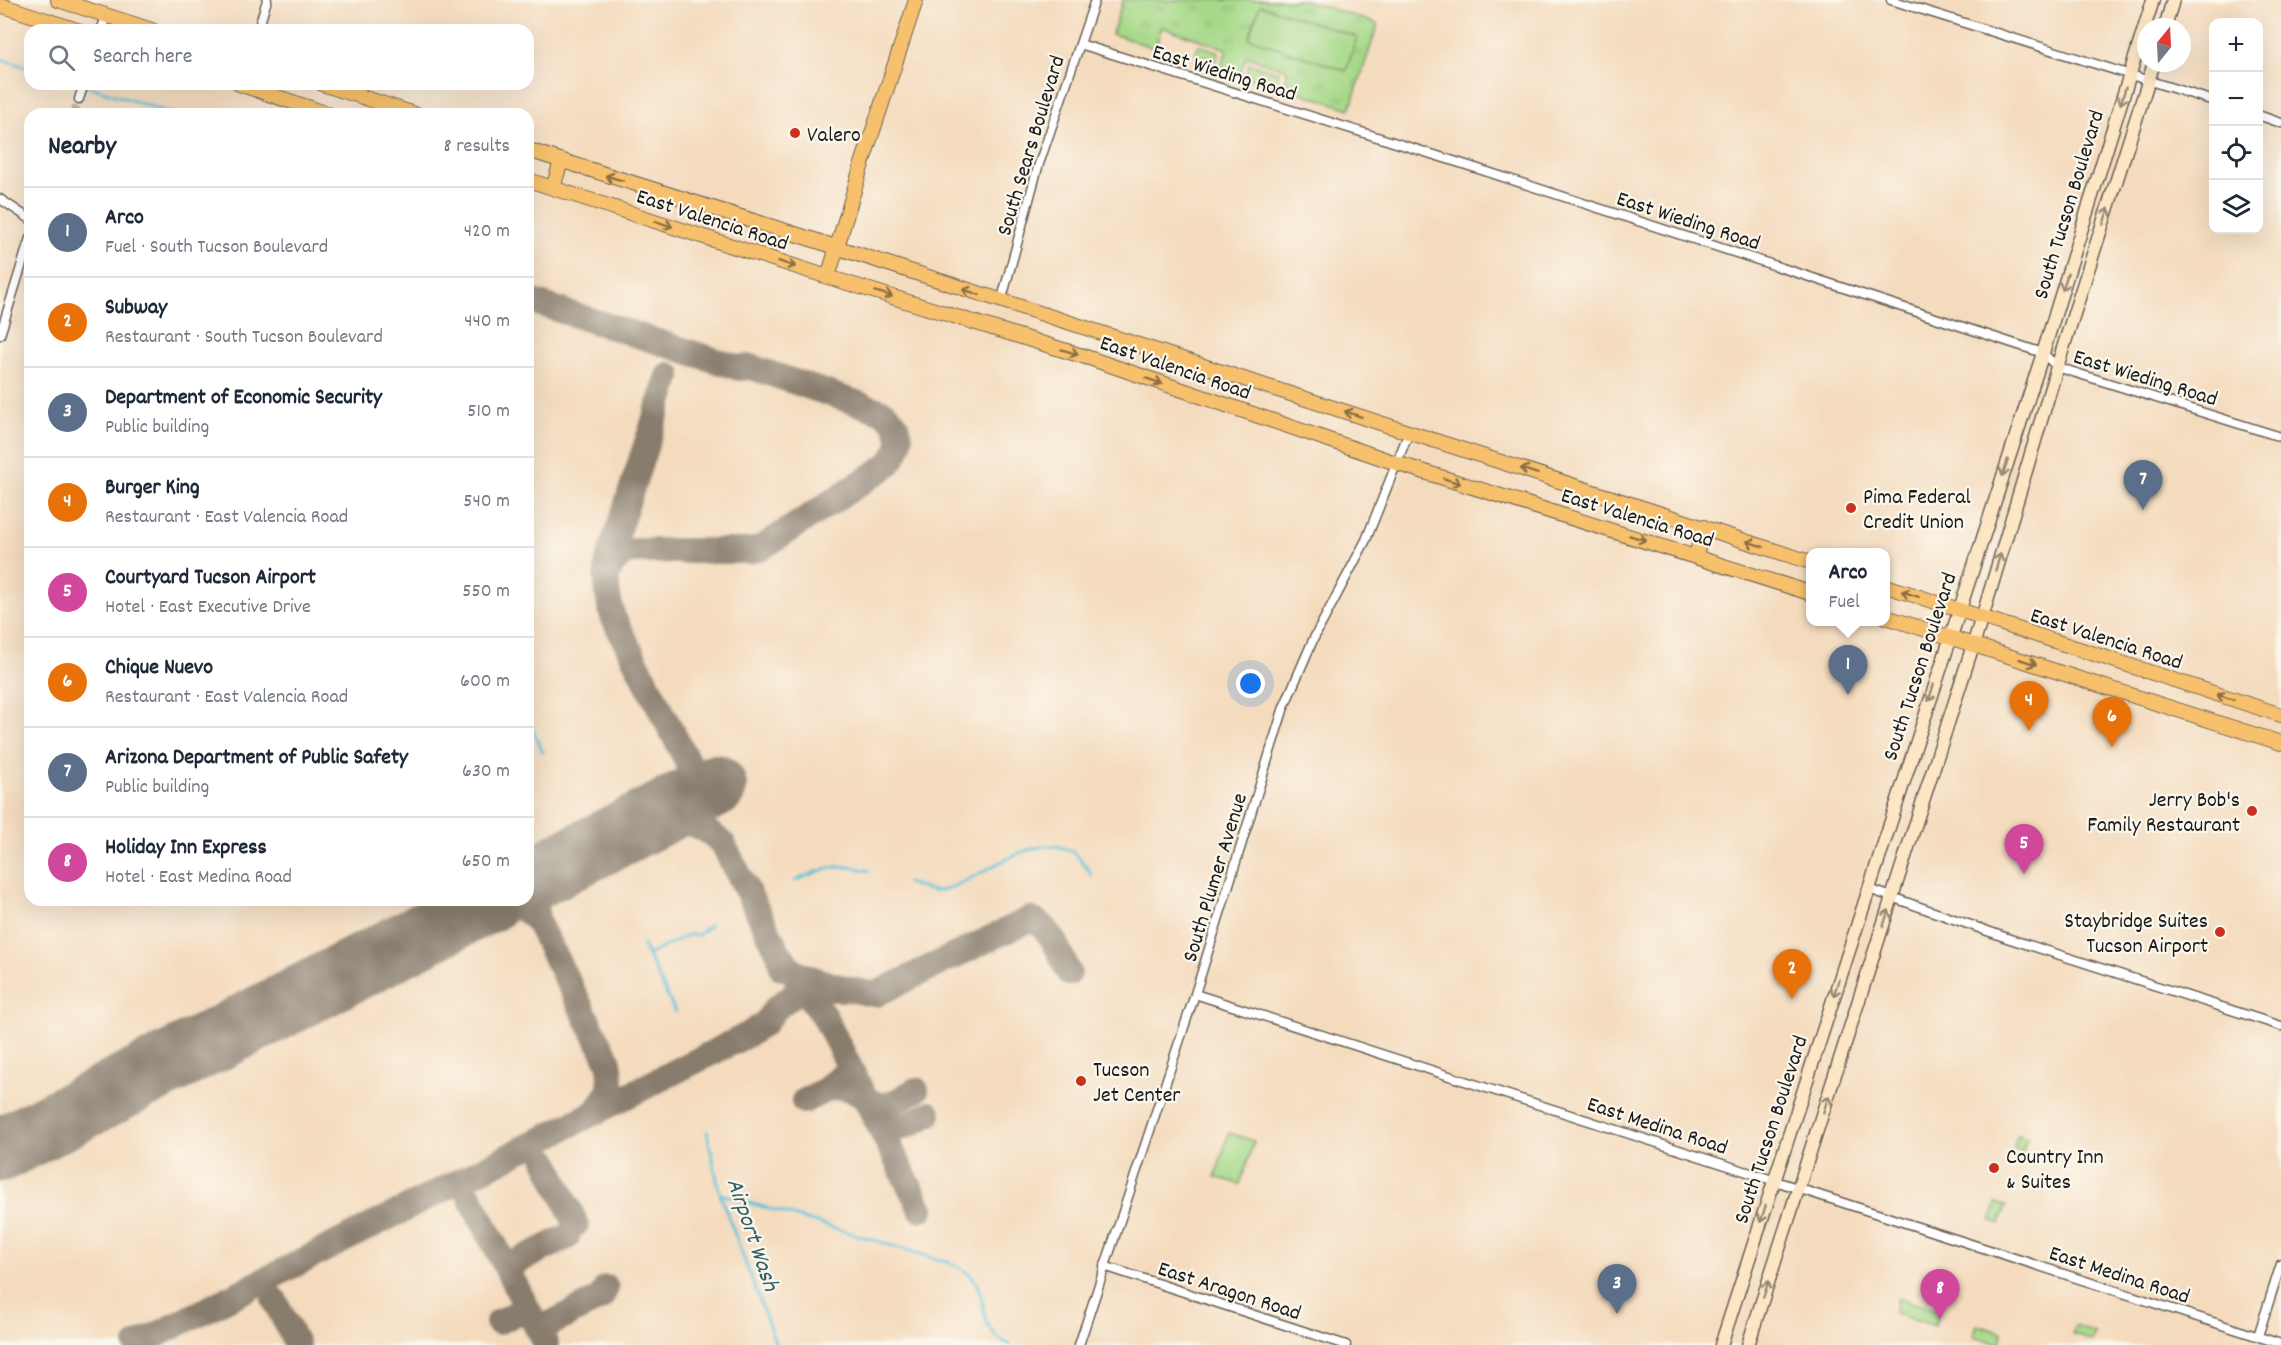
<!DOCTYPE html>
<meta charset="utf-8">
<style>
body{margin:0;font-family:Dekko,sans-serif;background:#f2f2f3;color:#1f2937}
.controls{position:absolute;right:18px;top:18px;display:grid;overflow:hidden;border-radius:12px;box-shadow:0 6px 24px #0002}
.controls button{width:54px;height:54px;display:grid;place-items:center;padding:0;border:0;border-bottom:2px solid #e0e1e3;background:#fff;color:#1f2937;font:30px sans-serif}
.compass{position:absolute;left:2137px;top:18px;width:54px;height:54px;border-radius:50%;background:#fff;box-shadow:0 6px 24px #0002;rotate:18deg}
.you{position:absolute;left:1251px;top:684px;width:21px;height:21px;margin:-15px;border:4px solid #fff;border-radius:50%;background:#1a73e8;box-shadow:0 0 0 9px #1a73e833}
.badge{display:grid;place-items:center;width:39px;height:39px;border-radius:50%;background:#c8321e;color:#fff;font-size:20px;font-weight:700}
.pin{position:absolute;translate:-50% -50px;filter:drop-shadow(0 2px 3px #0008)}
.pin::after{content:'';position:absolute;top:32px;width:21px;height:18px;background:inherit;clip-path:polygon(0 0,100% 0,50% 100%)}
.popup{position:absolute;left:1806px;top:548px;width:84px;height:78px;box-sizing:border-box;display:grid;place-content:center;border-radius:12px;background:#fff;filter:drop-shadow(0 2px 4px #0005);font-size:20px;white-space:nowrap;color:#747a83}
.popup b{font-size:22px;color:#1f2937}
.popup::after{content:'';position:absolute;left:50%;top:100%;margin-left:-12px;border:12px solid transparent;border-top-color:#fff}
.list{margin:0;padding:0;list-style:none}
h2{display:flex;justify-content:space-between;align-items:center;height:78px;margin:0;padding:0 24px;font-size:26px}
h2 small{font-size:20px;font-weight:400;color:#747a83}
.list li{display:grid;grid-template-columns:39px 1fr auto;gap:18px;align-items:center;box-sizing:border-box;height:90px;padding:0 24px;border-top:2px solid #e0e1e3}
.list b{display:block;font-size:22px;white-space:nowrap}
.list p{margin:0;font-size:20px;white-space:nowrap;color:#747a83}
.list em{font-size:20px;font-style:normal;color:#747a83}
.icon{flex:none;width:33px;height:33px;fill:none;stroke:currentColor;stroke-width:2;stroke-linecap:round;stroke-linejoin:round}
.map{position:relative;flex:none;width:2281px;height:1345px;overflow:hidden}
.search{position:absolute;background:#fff;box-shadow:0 6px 24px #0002;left:24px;top:24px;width:510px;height:66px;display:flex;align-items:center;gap:15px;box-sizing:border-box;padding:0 21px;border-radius:18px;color:#747a83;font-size:22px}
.panel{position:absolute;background:#fff;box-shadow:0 6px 24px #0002;left:24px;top:108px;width:510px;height:798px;border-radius:18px}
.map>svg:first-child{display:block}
.grass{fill:url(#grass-tufts);stroke:#607a52;stroke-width:1.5}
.park{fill:#a5d887;stroke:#607a52;stroke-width:1.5}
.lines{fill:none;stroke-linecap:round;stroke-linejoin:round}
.stream{stroke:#5dc1db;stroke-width:3}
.taxiway{stroke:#887c6d;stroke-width:26}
.runway{stroke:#887c6d;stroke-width:64}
.minor-tunnel{stroke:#c9b59e;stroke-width:8;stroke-dasharray:8 4;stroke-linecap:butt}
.minor-casing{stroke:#685f55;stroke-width:11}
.secondary-casing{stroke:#685f55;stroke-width:15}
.primary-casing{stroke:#685f55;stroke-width:16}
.minor{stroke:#fff;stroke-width:8}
.secondary{stroke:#fce6c4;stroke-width:12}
.primary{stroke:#f7c06c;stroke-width:14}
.oneway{stroke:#978b78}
.oneway2{stroke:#8a6e44}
.poi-dot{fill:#c8321e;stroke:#fbf7ec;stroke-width:2}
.labels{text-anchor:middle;stroke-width:4.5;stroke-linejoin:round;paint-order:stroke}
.street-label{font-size:22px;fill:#1c1c1c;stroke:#fbf7ec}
.poi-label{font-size:22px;fill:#1c1c1c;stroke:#fbf7ec;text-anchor:start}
.water-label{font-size:24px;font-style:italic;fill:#365e68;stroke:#fbf7ec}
</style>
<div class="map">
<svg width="2281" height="1345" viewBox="0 0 2281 1345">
<defs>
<pattern id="grass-tufts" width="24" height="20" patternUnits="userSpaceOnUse" patternTransform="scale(1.5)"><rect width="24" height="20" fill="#a5d887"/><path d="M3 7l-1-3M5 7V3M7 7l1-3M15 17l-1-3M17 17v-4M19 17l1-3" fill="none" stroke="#8db974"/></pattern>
</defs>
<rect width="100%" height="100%" fill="#fbf7ec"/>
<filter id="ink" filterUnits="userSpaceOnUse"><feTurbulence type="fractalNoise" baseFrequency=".0167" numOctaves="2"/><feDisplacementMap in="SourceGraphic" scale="12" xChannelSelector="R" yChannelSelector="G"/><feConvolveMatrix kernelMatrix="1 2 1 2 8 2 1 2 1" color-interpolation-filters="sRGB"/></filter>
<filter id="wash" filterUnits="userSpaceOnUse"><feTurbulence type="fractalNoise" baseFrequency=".008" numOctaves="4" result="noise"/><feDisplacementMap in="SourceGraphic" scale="24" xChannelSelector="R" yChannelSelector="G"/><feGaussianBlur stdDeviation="1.35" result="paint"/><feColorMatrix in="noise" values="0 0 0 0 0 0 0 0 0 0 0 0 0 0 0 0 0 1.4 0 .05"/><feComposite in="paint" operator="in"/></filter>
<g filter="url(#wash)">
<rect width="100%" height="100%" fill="#f4dbbe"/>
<!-- grass -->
<path class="grass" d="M1123,0H1305L1378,24L1350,109L1283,87L1288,70L1246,57L1239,76L1220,69L1227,49L1162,27L1155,48L1112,34Z
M2018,1135L2027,1138L2023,1152L2013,1149Z
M1996,1203L2006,1206L2000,1224L1991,1220Z
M1898,1298L1939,1311L1935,1326L1894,1313Z
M1977,1325L2003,1333L1999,1344L1973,1336Z"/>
<!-- park -->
<path class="park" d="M1260,5L1357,37L1346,71L1249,38Z
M1199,45L1219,52L1216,61L1195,55Z
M1249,64L1279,72L1274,87L1245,77Z
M1229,1133L1254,1141L1240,1184L1215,1177Z
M2075,1326L2095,1333L2092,1341L2072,1334Z"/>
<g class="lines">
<!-- stream -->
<path class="stream" d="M0,59L30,68
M84,85L174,114
M528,719L543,752
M795,881C823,868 838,862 869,871
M907,883L933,891H941C979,881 1032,830 1071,851C1080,856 1086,867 1092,875
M643,945L675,1012
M648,955L688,935H698L710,925
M707,1132L720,1194L776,1345
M720,1194L950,1263C958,1267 967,1270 973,1278C991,1303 973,1327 1010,1345"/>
<!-- taxiway -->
<path class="taxiway" d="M528,300L739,368L751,367L883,412C905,428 904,446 888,465L761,548L749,551H630C616,557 612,563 606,577
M669,375L608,561C605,581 607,598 613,617L703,792
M655,816C684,821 701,823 723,844L779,953L782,968
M526,900L609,1062C614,1084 609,1097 594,1113
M481,905C505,902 521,903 538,922
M450,920L464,906L465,900
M538,922C532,901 538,886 551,869
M779,953C783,957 786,964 791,968C802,978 859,993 876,994L1030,919C1052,927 1059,953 1069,973
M797,981L824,1016L921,1209
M827,1089C860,1080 866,1111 890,1104C899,1101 908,1094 916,1090
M804,1101L827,1089L838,1078
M877,1120C893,1138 911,1123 929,1114
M546,1160L576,1224
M470,1197L546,1345
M506,1267L567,1237
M274,1299L297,1345
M498,1322L527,1308
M538,1330L601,1298L606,1288
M137,1345L749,1034L765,1023L775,1009L794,994L815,989H848"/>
<!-- runway -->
<path class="runway" d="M528,881L715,786
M0,1150L490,900"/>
</g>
</g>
<g filter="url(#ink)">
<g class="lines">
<!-- minor-tunnel -->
<path class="minor-tunnel" d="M74,114L79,99"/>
<!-- minor casing -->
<g class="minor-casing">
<path id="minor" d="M1891,0L2214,101
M101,30L107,15
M258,30L267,0
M1080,44L1460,163L2043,353L2057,367L2281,437
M79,99L84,84
M2258,115L2281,123
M0,199L30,219
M1001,302L1038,167L1095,0
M0,335L30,238
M1869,889L2010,939L2281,1026
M1195,994L2281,1344
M1104,1266L1346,1345
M2258,1336L2281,1264
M1079,1345L1195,994L1284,707L1313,640L1366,540L1409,432"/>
</g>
<!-- secondary casing -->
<g class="secondary-casing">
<path id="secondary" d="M2165,27L2173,0
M1721,1345L2043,353L2153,0
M1748,1345L1985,608L2057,367L2154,63"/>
</g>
<!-- primary casing -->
<g class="primary-casing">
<path id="primary" d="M58,0L152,30
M0,5L77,30
M239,84L328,114
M322,84L415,114
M528,150L814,240L1810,562
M528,180L828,277L1089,358L1396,463L1810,593
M553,188L561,161
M828,277L862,164L916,0
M1696,555L1704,527
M1886,586L2281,715
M1886,617L2281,743"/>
</g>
<!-- minor -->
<use href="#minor" class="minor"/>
<!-- secondary -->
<use href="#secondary" class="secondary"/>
<!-- primary -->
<use href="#primary" class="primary"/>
</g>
<!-- one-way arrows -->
<defs><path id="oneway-shaft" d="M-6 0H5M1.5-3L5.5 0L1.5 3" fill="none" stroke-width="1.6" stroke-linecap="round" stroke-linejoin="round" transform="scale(1.5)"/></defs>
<g class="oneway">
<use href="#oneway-shaft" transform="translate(2123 96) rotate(107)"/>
<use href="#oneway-shaft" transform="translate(2106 216) rotate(-72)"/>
<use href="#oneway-shaft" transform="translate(2065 282) rotate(107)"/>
<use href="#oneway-shaft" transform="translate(2005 468) rotate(108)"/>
<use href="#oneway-shaft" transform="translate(1998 562) rotate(-73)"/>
<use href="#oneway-shaft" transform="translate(1931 693) rotate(108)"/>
<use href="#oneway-shaft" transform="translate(1886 918) rotate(-72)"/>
<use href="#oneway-shaft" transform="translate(1836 988) rotate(108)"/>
<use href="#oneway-shaft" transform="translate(1826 1104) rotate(-72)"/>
<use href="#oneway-shaft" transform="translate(1763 1214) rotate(108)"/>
<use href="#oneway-shaft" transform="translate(1766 1289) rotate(-72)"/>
</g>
<g class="oneway2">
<use href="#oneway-shaft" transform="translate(614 178) rotate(-163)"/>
<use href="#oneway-shaft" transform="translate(664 224) rotate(18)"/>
<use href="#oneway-shaft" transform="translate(787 264) rotate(18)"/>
<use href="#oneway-shaft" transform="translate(971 292) rotate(-162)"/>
<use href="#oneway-shaft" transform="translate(884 294) rotate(17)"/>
<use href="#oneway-shaft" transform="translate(1070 352) rotate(17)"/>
<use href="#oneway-shaft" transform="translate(1154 381) rotate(19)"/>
<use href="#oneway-shaft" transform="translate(1353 414) rotate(-162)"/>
<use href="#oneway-shaft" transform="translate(1529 471) rotate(-162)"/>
<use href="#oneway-shaft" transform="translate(1452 481) rotate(17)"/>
<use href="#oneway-shaft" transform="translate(1638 538) rotate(17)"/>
<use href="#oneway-shaft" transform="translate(1755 544) rotate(-162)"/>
<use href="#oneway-shaft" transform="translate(1910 594) rotate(-162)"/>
<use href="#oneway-shaft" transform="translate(2028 662) rotate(18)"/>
<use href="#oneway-shaft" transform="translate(2225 697) rotate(-162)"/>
</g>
</g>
<!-- markers -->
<g class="poi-dot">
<circle cx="795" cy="133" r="6"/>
<circle cx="1851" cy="508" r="6"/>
<circle cx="2252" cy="811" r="6"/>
<circle cx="2220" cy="932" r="6"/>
<circle cx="1081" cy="1081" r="6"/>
<circle cx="1994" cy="1168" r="6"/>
</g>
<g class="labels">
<!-- street labels -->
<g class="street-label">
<text transform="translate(1225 71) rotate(17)" y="8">East Wieding Road</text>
<text transform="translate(1029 145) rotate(-73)" y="8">South Sears Boulevard</text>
<text transform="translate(2067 204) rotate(-73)" y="8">South Tucson Boulevard</text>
<text transform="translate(713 218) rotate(18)" y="8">East Valencia Road</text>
<text transform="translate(1689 219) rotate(18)" y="8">East Wieding Road</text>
<text transform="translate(1176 366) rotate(19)" y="8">East Valencia Road</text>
<text transform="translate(2146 376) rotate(17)" y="8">East Wieding Road</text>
<text transform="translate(1638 516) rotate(17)" y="8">East Valencia Road</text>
<text transform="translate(2107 637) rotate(18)" y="8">East Valencia Road</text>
<text transform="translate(1918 666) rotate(-72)" y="8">South Tucson Boulevard</text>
<text transform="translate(1213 877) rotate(-73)" y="8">South Plumer Avenue</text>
<text transform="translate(1658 1124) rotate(18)" y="8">East Medina Road</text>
<text transform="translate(1769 1129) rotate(-72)" y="8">South Tucson Boulevard</text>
<text transform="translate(2120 1273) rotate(18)" y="8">East Medina Road</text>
<text transform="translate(1230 1289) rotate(18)" y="8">East Aragon Road</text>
</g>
<!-- poi labels -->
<g class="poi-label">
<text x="807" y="141">Valero</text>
<text x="1863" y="503">Pima Federal<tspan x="1863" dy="25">Credit Union</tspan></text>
<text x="2240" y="806" text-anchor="end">Jerry Bob's<tspan x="2240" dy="25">Family Restaurant</tspan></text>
<text x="2208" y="927" text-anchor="end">Staybridge Suites<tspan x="2208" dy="25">Tucson Airport</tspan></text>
<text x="1093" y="1076">Tucson<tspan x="1093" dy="25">Jet Center</tspan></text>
<text x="2006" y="1163">Country Inn<tspan x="2006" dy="25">&amp; Suites</tspan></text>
</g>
<!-- water labels -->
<g class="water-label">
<text transform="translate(754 1234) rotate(71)" y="8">Airport Wash</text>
</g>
</g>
</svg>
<div class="controls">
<button>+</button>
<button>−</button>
<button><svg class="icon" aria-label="locate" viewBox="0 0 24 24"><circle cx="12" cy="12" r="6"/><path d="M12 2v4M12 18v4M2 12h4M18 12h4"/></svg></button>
<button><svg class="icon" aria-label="layers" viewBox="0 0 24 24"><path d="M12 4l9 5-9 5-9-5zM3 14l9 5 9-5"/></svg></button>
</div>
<svg class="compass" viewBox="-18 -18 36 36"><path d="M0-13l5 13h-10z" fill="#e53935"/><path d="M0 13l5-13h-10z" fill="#747a83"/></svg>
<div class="you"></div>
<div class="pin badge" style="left:1848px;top:695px;background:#5c6f8a">1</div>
<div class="popup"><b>Arco</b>Fuel</div>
<div class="pin badge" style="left:1792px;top:999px;background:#e8710a">2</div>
<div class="pin badge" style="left:1617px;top:1314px;background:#5c6f8a">3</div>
<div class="pin badge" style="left:2029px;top:731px;background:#e8710a">4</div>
<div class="pin badge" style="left:2024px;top:874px;background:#d1479c">5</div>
<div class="pin badge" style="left:2112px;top:747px;background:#e8710a">6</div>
<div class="pin badge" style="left:2143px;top:510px;background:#5c6f8a">7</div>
<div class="pin badge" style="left:1940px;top:1319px;background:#d1479c">8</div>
<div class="search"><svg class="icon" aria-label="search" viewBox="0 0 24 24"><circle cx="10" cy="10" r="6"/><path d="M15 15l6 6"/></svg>Search here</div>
<section class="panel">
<h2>Nearby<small>8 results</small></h2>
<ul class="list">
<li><span class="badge" style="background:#5c6f8a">1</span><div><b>Arco</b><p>Fuel · South Tucson Boulevard</p></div><em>420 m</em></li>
<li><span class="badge" style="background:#e8710a">2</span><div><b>Subway</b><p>Restaurant · South Tucson Boulevard</p></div><em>440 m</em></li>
<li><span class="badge" style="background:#5c6f8a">3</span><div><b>Department of Economic Security</b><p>Public building</p></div><em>510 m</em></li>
<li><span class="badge" style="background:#e8710a">4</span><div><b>Burger King</b><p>Restaurant · East Valencia Road</p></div><em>540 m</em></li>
<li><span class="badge" style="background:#d1479c">5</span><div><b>Courtyard Tucson Airport</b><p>Hotel · East Executive Drive</p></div><em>550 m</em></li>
<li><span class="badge" style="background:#e8710a">6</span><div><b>Chique Nuevo</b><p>Restaurant · East Valencia Road</p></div><em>600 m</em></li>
<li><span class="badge" style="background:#5c6f8a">7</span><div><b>Arizona Department of Public Safety</b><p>Public building</p></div><em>630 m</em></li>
<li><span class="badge" style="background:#d1479c">8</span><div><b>Holiday Inn Express</b><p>Hotel · East Medina Road</p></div><em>650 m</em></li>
</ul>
</section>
</div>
